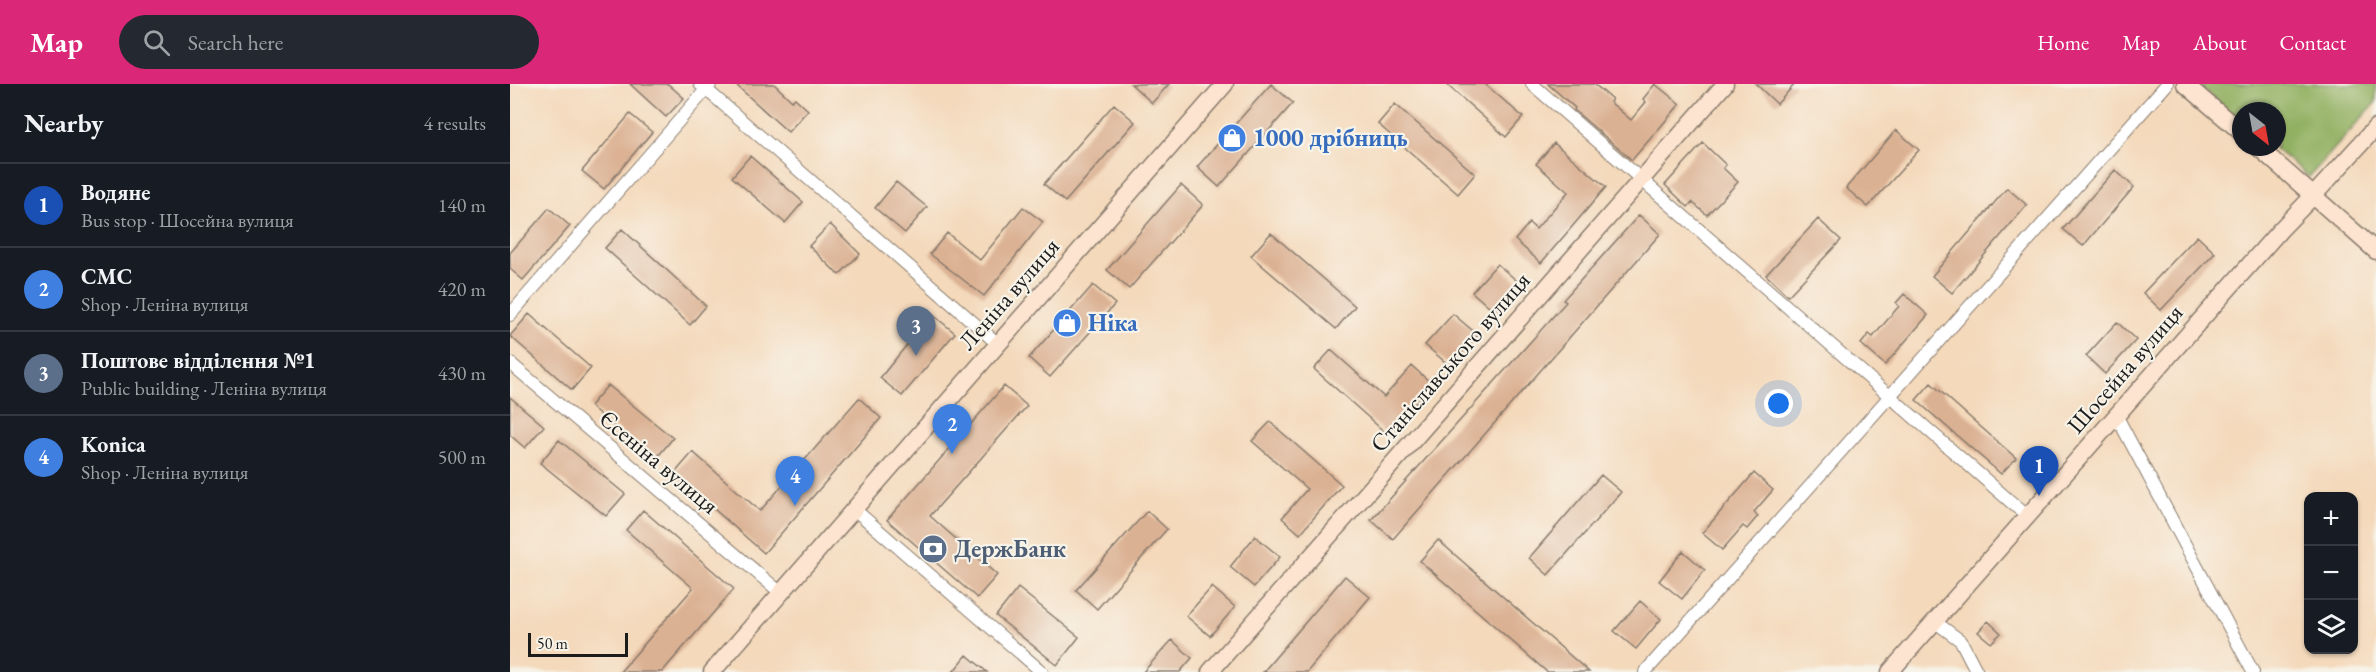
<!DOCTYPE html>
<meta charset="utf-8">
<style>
body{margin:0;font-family:"EB Garamond",serif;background:#242831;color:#f1f3f6}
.controls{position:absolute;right:18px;bottom:18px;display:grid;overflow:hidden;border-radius:12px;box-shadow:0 2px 4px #0004}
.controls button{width:54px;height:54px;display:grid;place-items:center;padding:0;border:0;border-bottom:2px solid #363941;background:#171b24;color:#f1f3f6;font:30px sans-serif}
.compass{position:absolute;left:1722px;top:18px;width:54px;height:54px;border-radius:50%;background:#171b24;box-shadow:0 2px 4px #0004;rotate:149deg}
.scale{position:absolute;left:18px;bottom:15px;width:100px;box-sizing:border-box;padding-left:6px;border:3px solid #1c1c1c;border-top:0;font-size:16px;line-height:21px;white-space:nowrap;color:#1c1c1c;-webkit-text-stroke:4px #f7f3e8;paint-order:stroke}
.you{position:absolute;left:1269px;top:320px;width:21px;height:21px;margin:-15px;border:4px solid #fff;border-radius:50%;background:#1a73e8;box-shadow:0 0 0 9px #1a73e833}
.badge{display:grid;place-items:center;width:39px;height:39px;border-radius:50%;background:#db2777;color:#fff;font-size:20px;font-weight:700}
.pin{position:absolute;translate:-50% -50px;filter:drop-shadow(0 2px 3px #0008)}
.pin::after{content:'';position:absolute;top:32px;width:21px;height:18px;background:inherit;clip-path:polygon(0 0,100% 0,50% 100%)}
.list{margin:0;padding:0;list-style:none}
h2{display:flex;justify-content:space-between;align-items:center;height:78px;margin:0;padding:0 24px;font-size:26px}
h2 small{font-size:20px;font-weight:400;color:#9ea1a6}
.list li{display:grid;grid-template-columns:39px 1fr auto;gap:18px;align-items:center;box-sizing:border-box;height:84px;padding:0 24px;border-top:2px solid #363941}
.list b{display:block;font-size:22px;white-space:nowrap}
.list p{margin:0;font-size:20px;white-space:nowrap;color:#9ea1a6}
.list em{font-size:20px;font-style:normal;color:#9ea1a6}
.icon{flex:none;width:33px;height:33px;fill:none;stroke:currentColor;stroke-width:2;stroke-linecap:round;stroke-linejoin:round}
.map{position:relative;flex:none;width:1866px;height:588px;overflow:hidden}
header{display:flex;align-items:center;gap:36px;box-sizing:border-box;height:84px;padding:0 30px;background:#db2777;color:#fff}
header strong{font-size:28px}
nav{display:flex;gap:33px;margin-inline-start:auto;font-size:21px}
.search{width:420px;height:54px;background:#242831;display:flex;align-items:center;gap:15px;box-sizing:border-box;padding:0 21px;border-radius:33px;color:#9ea1a6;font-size:22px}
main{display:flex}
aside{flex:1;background:#171b24}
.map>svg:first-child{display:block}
.forest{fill:#92b062;stroke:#57663f;stroke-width:1.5}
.building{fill:#dbb193}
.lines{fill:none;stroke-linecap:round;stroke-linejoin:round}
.street-casing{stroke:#887a6c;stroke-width:14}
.secondary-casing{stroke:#887a6c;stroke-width:19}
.street{stroke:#fff;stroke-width:12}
.secondary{stroke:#fde4d0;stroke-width:16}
.labels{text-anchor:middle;stroke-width:4.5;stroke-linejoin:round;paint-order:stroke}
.shop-label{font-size:24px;font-weight:bold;fill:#366cbe;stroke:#f7f3e8;text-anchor:start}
.street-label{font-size:24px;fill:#1c1c1c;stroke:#f7f3e8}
.service-label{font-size:24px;font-weight:bold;fill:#4e5e75;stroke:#f7f3e8;text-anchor:start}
</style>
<header>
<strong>Map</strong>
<div class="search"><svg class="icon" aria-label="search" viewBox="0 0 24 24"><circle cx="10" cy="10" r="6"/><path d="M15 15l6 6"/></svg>Search here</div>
<nav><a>Home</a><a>Map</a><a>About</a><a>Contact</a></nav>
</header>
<main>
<aside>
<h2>Nearby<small>4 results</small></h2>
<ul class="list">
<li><span class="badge" style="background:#1a4fb4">1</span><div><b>Водяне</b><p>Bus stop · Шосейна вулиця</p></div><em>140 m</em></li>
<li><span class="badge" style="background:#3f7fe0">2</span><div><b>СМС</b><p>Shop · Леніна вулиця</p></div><em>420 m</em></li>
<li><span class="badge" style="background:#5c6f8a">3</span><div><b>Поштове відділення №1</b><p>Public building · Леніна вулиця</p></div><em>430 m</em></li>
<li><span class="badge" style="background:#3f7fe0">4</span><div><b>Konica</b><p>Shop · Леніна вулиця</p></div><em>500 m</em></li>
</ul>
</aside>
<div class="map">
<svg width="1866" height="588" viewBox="0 0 1866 588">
<rect width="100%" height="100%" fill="#f7f3e8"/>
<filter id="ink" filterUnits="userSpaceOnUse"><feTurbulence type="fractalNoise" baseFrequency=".0167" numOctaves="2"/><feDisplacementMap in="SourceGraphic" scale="12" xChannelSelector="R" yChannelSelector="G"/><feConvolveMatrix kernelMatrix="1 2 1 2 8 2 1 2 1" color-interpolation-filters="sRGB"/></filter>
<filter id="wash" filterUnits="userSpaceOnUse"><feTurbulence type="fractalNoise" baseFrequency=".008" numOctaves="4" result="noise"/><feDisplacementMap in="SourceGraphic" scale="24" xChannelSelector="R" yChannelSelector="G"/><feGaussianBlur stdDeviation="1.35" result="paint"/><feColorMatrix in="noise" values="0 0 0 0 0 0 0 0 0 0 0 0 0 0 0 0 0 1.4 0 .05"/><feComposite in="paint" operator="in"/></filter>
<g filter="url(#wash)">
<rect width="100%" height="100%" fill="#f4d9bb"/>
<!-- forest -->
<path class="forest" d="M1686,0H1866V18L1799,93L1763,63H1767V27H1731V37Z"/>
<g id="blocks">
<!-- building -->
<path class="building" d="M120,0H158L174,14L156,33Z
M225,0H264L282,17L285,14L298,26L278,48Z
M621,0H659L642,19Z
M761,0L783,19L709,103L687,83Z
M936,0H975L1013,33L996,53Z
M1038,0H1084L1102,15L1100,18L1121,36L1136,18L1133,15L1145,0L1170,20L1122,76L1064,26L1065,24Z
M1246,0H1285L1267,20Z
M604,20L625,38L555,118L534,100Z
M885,20L965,90L948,110L868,40Z
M120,30L142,48L94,105L72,87Z
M1386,46L1409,66L1358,123L1336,104Z
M1044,59L1096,103L1031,179L1005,156L1019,139L1026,145L1058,108L1026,80Z
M1193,59L1216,81L1213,84L1228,98L1197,131L1182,118L1178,123L1155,101Z
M240,72L293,118L275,139L222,93Z
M1605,86L1624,103L1573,162L1553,145Z
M386,98L417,123L395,149L365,124Z
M671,101L693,121L619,205L597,186Z
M1497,104L1517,121L1442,209L1422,192Z
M513,123L533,138L474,212L420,170L437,149L470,176Z
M39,124L60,142L13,196L0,185V169Z
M1129,131L1150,150L883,455L861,436L1056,218L1053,216Z
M1308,135L1331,156L1278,212L1256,191Z
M320,140L350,170L329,191L299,162Z
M112,145L196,222L180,241L95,164Z
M761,149L845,222L826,245L741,172Z
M1687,152L1705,169L1651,226L1633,209Z
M987,180L1012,201L987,230L962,208Z
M583,201L605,220L540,293L519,274Z
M1394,210L1418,231L1375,281L1351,260L1359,250L1363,253L1389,222L1386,219Z
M19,230L81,284L62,306L0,252Z
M422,230L445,249L392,312L370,294Z
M943,230L968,251L940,282L915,261Z
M1607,238L1626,256L1595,290L1576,272Z
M821,266L874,313L902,282L922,300L878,351L804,285Z
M1421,299L1506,374L1491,390L1406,316Z
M98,301L163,354L145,376L80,322Z
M494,302L517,322L420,432L487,491L467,514L377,436Z
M0,313L34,342L15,364L0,351Z
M349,314L371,334L254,469L164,390L183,368L250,427Z
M760,338L832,401L790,450L772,434L797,405L742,357Z
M49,356L115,410L96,432L30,379Z
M1244,389L1263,406L1244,428L1248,432L1237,445L1233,442L1212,466L1192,449Z
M1091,391L1111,408L1038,491L1019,474Z
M133,426L224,505L152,588H110L183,504L116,446Z
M637,427L657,445L587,525L566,506Z
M745,452L770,473L744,503L720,483Z
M928,456L1079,588H1037L910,477Z
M1173,467L1195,486L1172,515L1149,497Z
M835,492L860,513L797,588H753Z
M702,503L725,523L700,552L676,532Z
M508,504L569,553L547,581L486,532Z
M1130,517L1151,535L1126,565L1104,547Z
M1478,537L1491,549L1481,559L1468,548Z
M662,556L682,574L670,588H633Z
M457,571L477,588H443Z"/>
</g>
</g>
<g filter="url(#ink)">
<use href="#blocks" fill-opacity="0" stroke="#887a6c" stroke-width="1.5"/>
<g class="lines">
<!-- street casing -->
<g class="street-casing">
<path id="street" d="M190,0L488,260
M1022,0L1517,432
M0,231L200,1
M0,279L271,509
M1606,331L1743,588
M344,425L532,588
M1424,537L1451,557L1467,588
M1135,588L1657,0"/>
</g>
<!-- secondary casing -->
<g class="secondary-casing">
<path id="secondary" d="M1675,0L1731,48
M1748,63L1866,167
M202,588L715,0
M700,588L1215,0
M1380,588L1771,145L1804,111L1866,43"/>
</g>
<!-- street -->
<use href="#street" class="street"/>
<!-- secondary -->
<use href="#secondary" class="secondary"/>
</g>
</g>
<!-- icons -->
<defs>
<g id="shop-disc" transform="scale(1.5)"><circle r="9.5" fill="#3f7fe0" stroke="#f7f3e8"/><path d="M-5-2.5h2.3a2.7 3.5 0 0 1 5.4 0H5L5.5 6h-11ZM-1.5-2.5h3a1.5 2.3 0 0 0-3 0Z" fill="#fff"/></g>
<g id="bank-disc" transform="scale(1.5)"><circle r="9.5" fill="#5c6f8a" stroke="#f7f3e8"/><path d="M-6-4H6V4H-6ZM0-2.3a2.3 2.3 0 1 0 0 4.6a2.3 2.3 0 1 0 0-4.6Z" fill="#fff"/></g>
</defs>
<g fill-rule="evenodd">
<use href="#shop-disc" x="722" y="54"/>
<use href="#shop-disc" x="557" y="239"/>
<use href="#bank-disc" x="423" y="465"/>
</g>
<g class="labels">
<!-- shop labels -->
<g class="shop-label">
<text x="743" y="62">1000 дрібниць</text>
<text x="578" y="247">Ніка</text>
</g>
<!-- street labels -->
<g class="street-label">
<text transform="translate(499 210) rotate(-49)" y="8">Леніна вулиця</text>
<text transform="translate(940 278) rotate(-49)" y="8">Станіславського вулиця</text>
<text transform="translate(1615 285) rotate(-49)" y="8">Шосейна вулиця</text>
<text transform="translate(149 378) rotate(40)" y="8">Єсеніна вулиця</text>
</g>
<!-- service labels -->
<g class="service-label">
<text x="444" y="473">ДержБанк</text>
</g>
</g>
</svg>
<div class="controls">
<button>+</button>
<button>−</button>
<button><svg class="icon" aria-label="layers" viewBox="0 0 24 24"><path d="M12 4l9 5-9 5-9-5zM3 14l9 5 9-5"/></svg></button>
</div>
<svg class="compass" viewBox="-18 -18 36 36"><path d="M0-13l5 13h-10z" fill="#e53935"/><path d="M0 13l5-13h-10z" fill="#9ea1a6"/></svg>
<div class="scale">50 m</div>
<div class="you"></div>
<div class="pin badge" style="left:1529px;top:412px;background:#1a4fb4">1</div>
<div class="pin badge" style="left:442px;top:370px;background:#3f7fe0">2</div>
<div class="pin badge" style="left:406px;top:272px;background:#5c6f8a">3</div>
<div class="pin badge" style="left:285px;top:422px;background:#3f7fe0">4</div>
</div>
</main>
